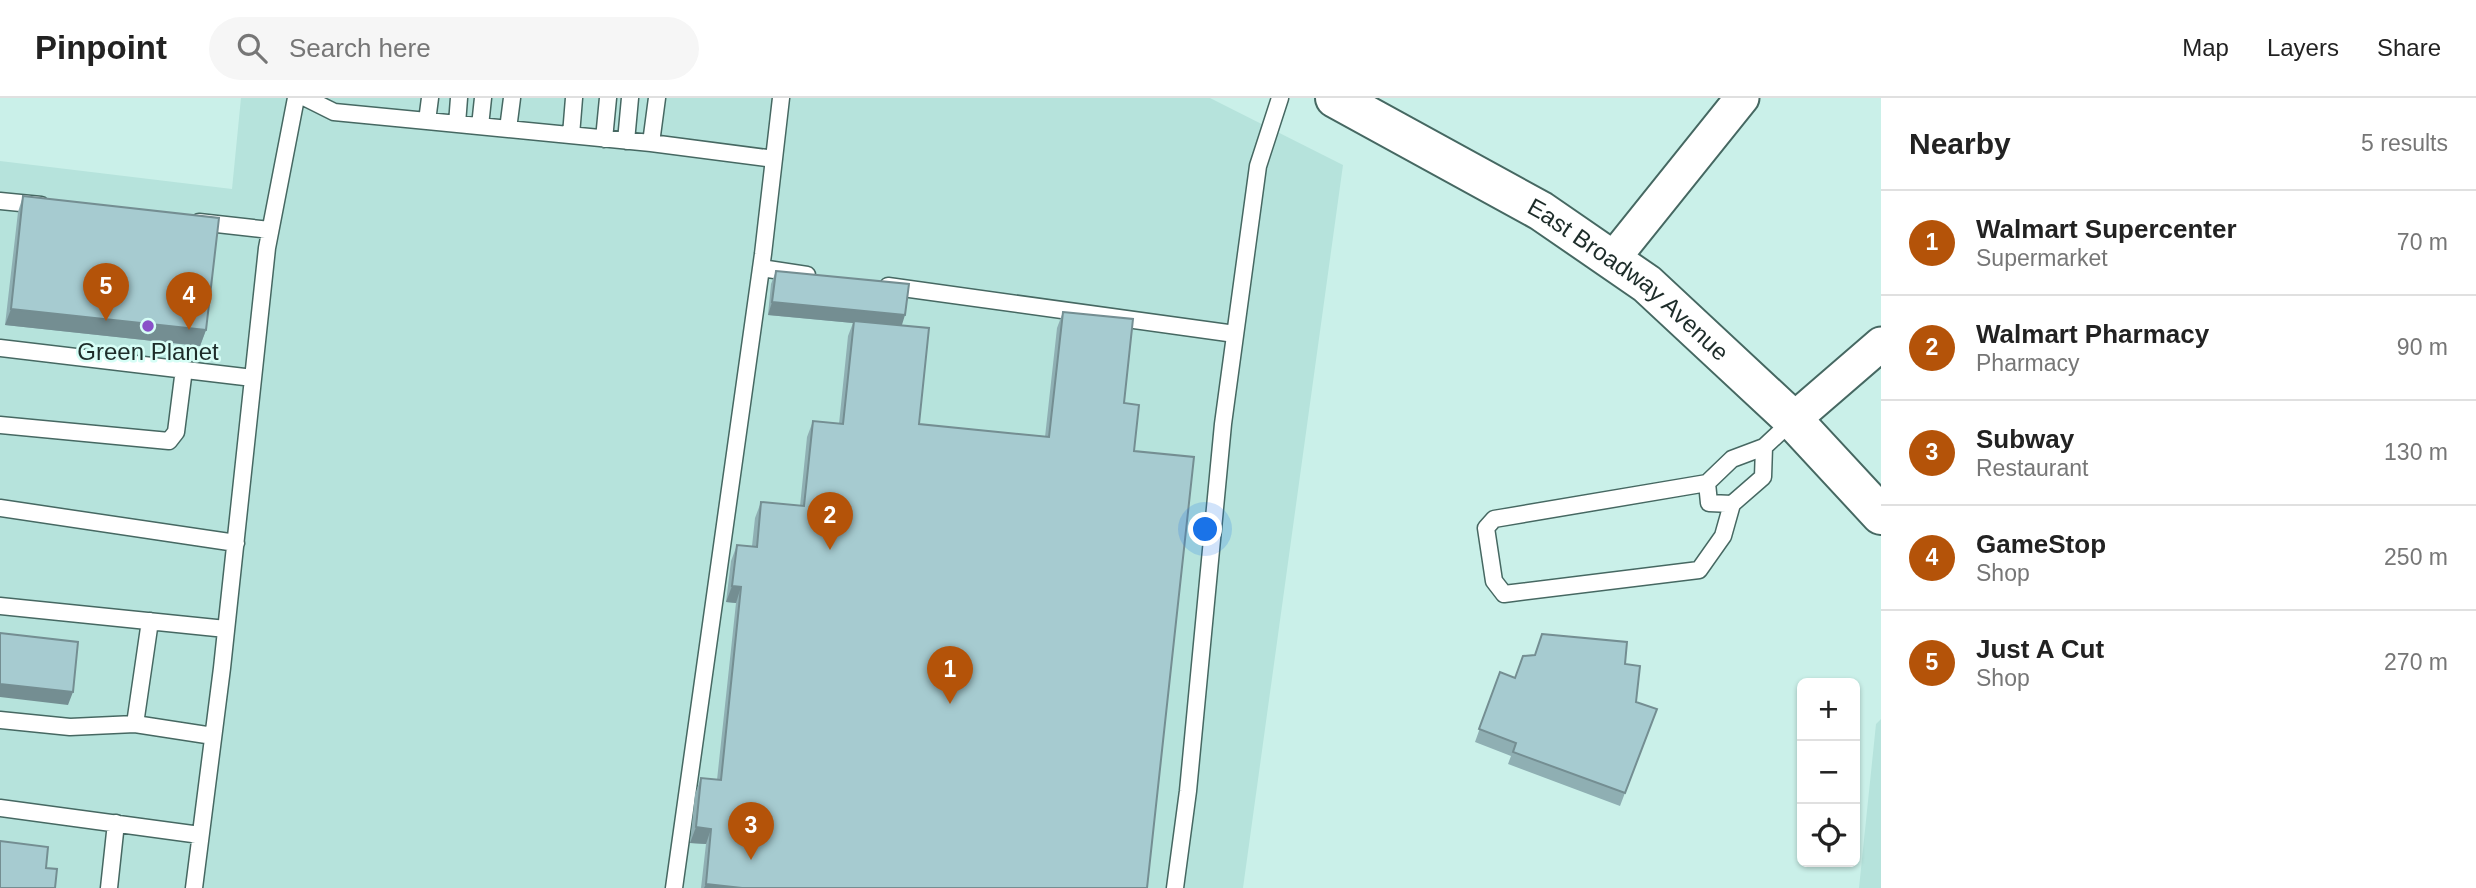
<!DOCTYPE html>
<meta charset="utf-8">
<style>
body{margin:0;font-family:Helvetica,sans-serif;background:#f6f6f6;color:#222}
.controls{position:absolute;right:21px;bottom:21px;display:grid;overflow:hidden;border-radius:10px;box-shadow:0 2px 5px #0004}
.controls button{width:63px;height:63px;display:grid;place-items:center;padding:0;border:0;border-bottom:2px solid #e0e0e0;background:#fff;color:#222;font:35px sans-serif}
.you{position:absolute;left:1206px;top:432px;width:24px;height:24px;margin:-18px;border:5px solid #fff;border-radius:50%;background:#1a73e8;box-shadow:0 0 0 10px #1a73e833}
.badge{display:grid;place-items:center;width:46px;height:46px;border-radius:50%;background:#b45309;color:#fff;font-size:23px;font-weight:700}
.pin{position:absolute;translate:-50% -58px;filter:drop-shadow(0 2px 4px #0008)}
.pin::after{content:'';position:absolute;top:37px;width:24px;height:21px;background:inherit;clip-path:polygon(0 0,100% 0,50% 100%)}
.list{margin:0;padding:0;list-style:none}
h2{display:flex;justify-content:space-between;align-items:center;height:91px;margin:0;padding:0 28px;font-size:30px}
h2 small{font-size:23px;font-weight:400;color:#767676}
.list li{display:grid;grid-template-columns:46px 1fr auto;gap:21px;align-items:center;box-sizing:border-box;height:105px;padding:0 28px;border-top:2px solid #e0e0e0}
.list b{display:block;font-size:26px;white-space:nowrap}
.list p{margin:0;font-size:23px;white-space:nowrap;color:#767676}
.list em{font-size:23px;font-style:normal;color:#767676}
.icon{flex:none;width:38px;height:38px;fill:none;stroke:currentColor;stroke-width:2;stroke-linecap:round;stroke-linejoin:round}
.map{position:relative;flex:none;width:1881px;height:790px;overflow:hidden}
header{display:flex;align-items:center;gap:42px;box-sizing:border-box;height:98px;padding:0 35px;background:#fff;border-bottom:2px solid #e0e0e0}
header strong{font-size:33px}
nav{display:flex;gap:38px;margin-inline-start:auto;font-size:24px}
.search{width:490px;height:63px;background:#f6f6f6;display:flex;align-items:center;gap:18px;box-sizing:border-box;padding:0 24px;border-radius:38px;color:#767676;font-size:26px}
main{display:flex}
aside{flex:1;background:#fff}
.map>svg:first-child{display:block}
.built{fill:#b6e3dc}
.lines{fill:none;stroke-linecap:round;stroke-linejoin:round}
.service-casing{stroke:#466862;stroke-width:19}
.minor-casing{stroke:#466862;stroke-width:37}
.tertiary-casing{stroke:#466862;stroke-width:42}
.service{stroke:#fff;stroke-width:16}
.minor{stroke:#fff;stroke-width:33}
.tertiary{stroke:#fff;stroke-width:38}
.wall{fill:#8fafb3}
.shaded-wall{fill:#748e92}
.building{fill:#a6cbd0;stroke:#748e92;stroke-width:2}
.poi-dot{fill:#8951c8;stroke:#d7fef6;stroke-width:2.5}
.labels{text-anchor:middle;stroke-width:5;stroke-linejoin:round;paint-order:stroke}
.street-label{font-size:24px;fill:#1d2c29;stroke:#d7fef6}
.poi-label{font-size:24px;fill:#1d2c29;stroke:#d7fef6}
</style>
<header>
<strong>Pinpoint</strong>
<div class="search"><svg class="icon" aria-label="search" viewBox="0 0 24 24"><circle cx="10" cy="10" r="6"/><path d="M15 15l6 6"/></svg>Search here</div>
<nav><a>Map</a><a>Layers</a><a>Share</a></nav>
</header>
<main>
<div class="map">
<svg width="1881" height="790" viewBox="0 0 1881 790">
<rect width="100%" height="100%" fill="#caf0e9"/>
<!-- built -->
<path class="built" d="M241,0H1210L1343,67L1243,790H0V63L232,91Z
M1881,621V790H1859L1876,626Z"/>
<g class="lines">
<!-- service casing -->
<g class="service-casing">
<path id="service" d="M306,0L334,14L427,23L430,0
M657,0L651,45L774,61
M427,23L651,45
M457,26L459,0
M480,28L483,0
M508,31L512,0
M571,37L574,0
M604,41L608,0
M626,43L630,0
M0,103L41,107
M199,124L270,132
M761,170L807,177
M888,188L1235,236
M0,250L253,280
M0,327L169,343L176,334L184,271
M1764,349L1763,379L1732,406L1709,405L1707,385L1732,361L1764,349L1793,322
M1707,385L1494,421L1486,430L1494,483L1504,496L1699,472L1723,438L1732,406
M0,410L236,445
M0,508L226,531
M0,622L70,629L135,626L213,638
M135,626L150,523
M0,710L200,737
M109,790L116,725
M194,790L222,570L267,150L296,0
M674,790L763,156L781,0
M1175,790L1188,693L1223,326L1258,68L1280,0"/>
</g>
<!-- minor casing -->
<g class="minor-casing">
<path id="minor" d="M1612,162L1742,0
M1793,322L1881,246"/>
</g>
<!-- tertiary casing -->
<g class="tertiary-casing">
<g id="tertiary">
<path id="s1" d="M1335,0L1541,113L1647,186L1793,322L1881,417"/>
</g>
</g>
<!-- service -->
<use href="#service" class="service"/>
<!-- minor -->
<use href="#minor" class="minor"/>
<!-- tertiary -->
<use href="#tertiary" class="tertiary"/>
</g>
<!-- wall -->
<path class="wall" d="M23,98L206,232L200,248L5,227L18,114Z
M776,173L902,227L919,326L1045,339L1057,230L1063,214L1124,305L1134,353L1147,790H701L706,746L690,745L695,696L701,680L717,682L736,505L726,504L731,463L737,447L752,448L755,420L761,404L800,408L807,339L813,323L839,326L848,238L853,225L768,217L771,186Z
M1625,566L1636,604L1657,611L1620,708L1508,666L1511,658L1475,644L1500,574L1515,580Z"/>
<!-- shaded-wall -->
<path class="shaded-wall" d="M772,204L905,217L901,230L854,223L853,225L768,217Z
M11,211L206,232L200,248L5,227Z
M732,488L741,489L736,505L726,504Z
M0,586L73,594L68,607L0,599Z
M696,729L711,731L706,746L690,745Z
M706,786L742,790H704Z"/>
<!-- building -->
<path class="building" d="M23,98L219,120L206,232L11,211Z
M776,173L909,186L905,217L772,204Z
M1063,214L1133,221L1124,305L1139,307L1134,353L1194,359L1147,790H742L706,786L711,731L696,729L701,680L721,682L741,489L732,488L737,447L757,449L761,404L804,408L813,323L843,326L854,223L929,230L919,326L1049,339Z
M0,535L78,544L73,594L0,586Z
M1542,536L1627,544L1625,566L1640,568L1636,604L1657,611L1625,695L1513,654L1516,645L1479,631L1500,574L1515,580L1523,558L1535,557Z
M0,743L48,749L46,770L57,771L55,790H0Z"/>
<!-- markers -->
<circle class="poi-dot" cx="148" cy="228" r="7"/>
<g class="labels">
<!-- street labels -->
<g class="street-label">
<text dy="8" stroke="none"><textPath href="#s1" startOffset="346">East Broadway Avenue</textPath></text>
</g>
<!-- poi labels -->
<g class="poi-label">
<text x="148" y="262">Green Planet</text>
</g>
</g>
</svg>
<div class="controls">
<button>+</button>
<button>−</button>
<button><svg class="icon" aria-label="locate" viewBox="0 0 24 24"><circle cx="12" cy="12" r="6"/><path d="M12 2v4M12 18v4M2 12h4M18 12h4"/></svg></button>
</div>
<div class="you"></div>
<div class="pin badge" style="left:950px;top:606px">1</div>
<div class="pin badge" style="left:830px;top:452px">2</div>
<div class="pin badge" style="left:751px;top:762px">3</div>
<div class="pin badge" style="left:189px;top:232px">4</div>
<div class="pin badge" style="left:106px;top:223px">5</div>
</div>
<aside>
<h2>Nearby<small>5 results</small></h2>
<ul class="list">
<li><span class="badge">1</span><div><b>Walmart Supercenter</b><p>Supermarket</p></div><em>70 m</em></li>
<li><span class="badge">2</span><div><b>Walmart Pharmacy</b><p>Pharmacy</p></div><em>90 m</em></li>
<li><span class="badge">3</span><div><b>Subway</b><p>Restaurant</p></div><em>130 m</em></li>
<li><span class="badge">4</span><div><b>GameStop</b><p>Shop</p></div><em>250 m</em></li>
<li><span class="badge">5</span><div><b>Just A Cut</b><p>Shop</p></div><em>270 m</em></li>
</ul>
</aside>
</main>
